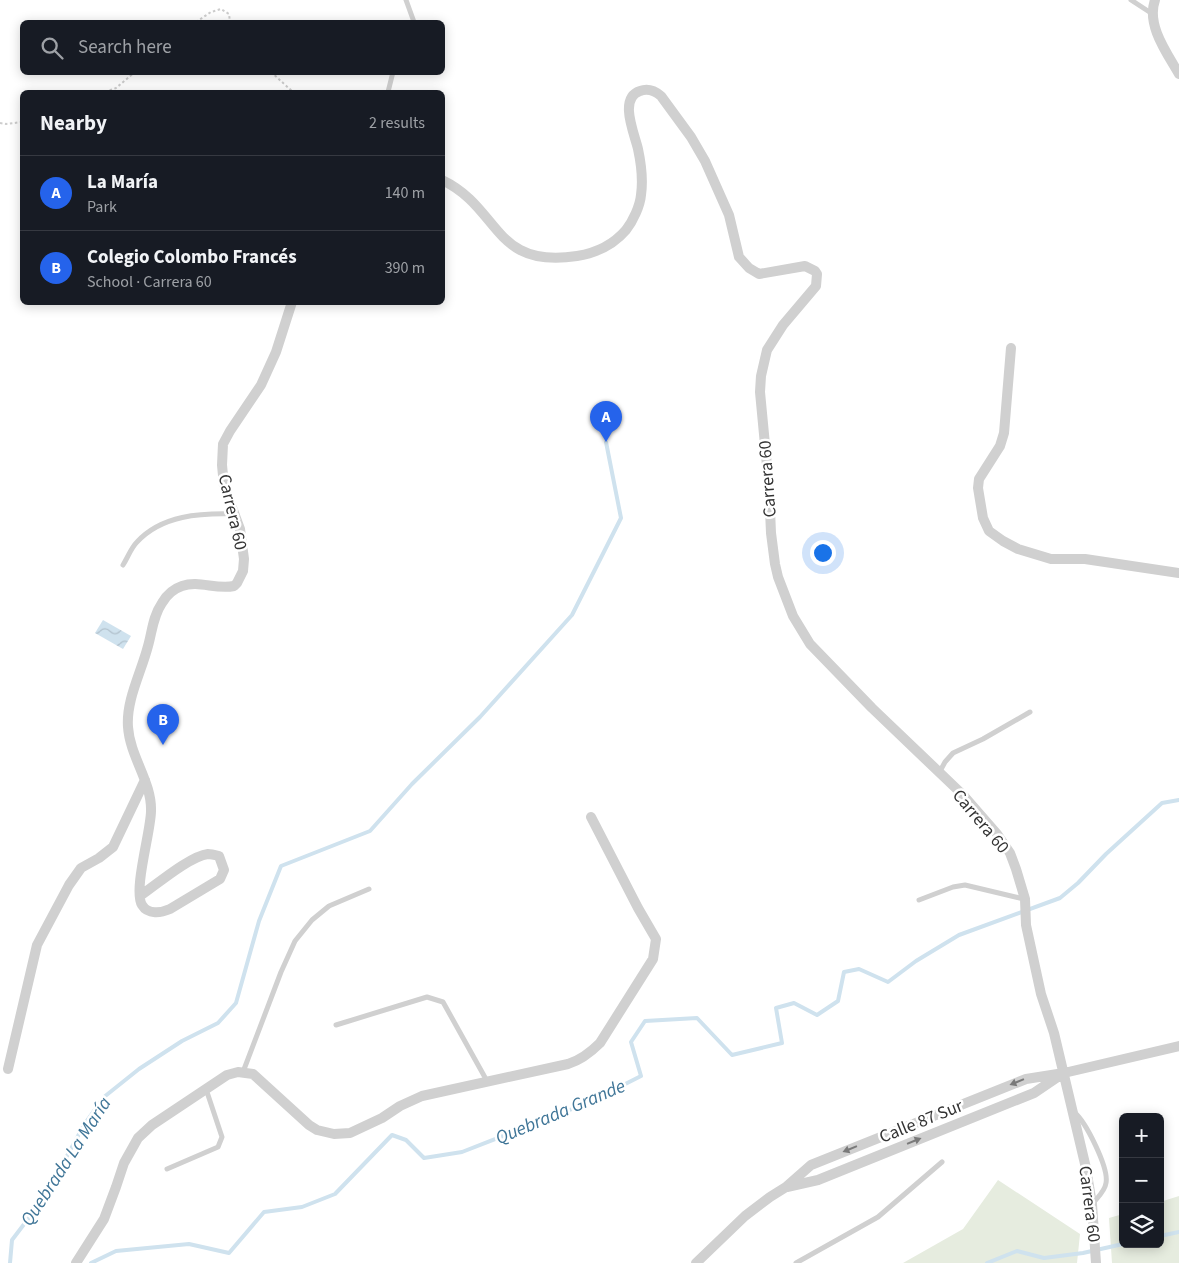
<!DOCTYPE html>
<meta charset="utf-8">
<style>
body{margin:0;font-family:"Source Sans 3",sans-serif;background:#242831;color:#f1f3f6}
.controls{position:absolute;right:15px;bottom:15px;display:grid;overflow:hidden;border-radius:8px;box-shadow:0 2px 12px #0003}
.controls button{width:45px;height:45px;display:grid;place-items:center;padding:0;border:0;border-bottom:1px solid #363941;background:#171b24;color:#f1f3f6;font:25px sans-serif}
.you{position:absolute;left:822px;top:552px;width:18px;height:18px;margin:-12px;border:4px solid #fff;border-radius:50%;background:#1a73e8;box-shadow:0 0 0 8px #1a73e833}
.badge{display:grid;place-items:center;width:32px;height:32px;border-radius:50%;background:#2563eb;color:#fff;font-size:16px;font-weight:700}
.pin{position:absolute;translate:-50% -41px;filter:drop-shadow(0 1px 2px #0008)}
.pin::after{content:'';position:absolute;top:26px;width:18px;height:15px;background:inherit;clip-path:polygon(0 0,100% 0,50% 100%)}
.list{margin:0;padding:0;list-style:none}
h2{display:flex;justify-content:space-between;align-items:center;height:65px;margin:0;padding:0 20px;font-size:21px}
h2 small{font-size:16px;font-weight:400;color:#9ea1a6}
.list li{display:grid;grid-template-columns:32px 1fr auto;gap:15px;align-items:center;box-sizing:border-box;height:75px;padding:0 20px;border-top:1px solid #363941}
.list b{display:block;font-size:19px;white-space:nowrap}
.list p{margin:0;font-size:16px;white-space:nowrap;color:#9ea1a6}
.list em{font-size:16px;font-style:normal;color:#9ea1a6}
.icon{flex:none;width:28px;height:28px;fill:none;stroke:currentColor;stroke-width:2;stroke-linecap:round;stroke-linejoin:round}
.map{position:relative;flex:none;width:1179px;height:1263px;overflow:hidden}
.search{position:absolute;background:#171b24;box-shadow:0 2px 12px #0003;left:20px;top:20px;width:425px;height:55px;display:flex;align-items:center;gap:12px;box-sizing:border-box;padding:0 18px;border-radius:8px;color:#9ea1a6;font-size:19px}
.panel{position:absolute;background:#171b24;box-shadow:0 2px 12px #0003;left:20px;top:90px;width:425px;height:215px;border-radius:8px}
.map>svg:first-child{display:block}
.grass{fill:#e6ecdf}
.water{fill:url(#water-waves)}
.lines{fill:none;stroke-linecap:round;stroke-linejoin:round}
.stream{stroke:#cfe2ee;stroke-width:4}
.path{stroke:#cdcdcd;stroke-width:2;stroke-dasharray:2.5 2.5;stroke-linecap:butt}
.service{stroke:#d0d0d0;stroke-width:5}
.minor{stroke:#d0d0d0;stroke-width:10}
.oneway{fill:#7a7a7a}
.labels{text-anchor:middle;stroke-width:5;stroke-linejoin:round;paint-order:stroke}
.street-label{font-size:18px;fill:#333;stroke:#fff}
.water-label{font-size:19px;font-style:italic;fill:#3f7597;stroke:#fff}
</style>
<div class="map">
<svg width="1179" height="1263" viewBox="0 0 1179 1263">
<defs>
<pattern id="water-waves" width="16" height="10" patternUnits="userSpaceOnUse" patternTransform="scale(1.25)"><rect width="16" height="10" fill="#cfe2ee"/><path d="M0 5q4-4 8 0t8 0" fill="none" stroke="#b2c2cd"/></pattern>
</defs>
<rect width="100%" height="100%" fill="#fff"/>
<!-- grass -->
<path class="grass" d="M998,1180L1080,1234L1077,1263H903L963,1229Z
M1179,1196V1263H1112L1109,1218L1123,1214V1244H1160V1202Z"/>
<!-- water -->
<path class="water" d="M103,620L131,636L123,649L95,633Z"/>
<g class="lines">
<!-- stream -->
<path class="stream" d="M1160,1236L1179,1232
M10,1263L12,1240L44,1198L84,1125L104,1097L139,1069L182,1041L218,1023L236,1003L259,921L281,866L370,831L412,784L480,717L572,615L621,518L606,442
M91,1263L116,1251L189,1244L229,1253L264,1212L302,1207L335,1194L392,1135L406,1140L424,1158L462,1152L590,1102L641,1076L631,1042L645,1021L697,1018L732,1055L782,1043L776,1008L794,1003L817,1015L838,1001L844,972L859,969L888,982L916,961L959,935L1060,898L1078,883L1106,854L1162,803L1179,800
M987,1263L1017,1251L1044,1258L1083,1253L1123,1244"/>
<!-- path -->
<path class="path" d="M196,22L211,12L221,9L229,14L230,22
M271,72L293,92
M105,92L116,88L135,72
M0,123L6,124L22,122"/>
<!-- service -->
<path class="service" d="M406,0L414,22
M1131,0L1151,13
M388,92L393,72
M123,565C128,557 131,548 137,542C162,515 200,513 235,514
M939,773L945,762L953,753L983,739L1030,712
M919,900L953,887L965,885L1024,899
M336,1025L427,997L443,1002L487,1081
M243,1072L281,972L295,941L312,920L329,906L369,889
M1074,1112C1086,1122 1109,1168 1106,1183C1105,1191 1098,1197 1093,1203
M167,1169L218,1147L222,1137L206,1089
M796,1263L878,1217L942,1162"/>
<!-- minor -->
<path class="minor" d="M1155,0C1146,25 1167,53 1179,74
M442,180C501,208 492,269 577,256C596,253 614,244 626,230C633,221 640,206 641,195C643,181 641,163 638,149C635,135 618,98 640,91C648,88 655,91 661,96L691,137L705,161L729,215L739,257L749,268L759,274L805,266L815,271L817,274L816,286L783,325L767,350L761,376L760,392L769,487L771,533L775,564L778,577L793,616L810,644L872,708L963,795L997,834L1010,853L1016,869L1025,899L1026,925L1041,994L1054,1033L1086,1168L1092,1204L1096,1263
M1011,348L1004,433L1000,446L979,479L978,488L983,518L989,531L1003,541L1018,549L1051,559H1085L1179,573
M140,896C156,885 190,856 208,854C211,854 215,855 219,856L224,870L220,879L170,909C161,913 148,915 142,905C133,890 151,831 151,811C152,782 130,757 128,727C126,700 141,673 148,646C152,632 153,616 162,603C166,596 173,589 182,586C199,580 216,590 234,586L237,583L243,571L244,559L240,529L224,486L222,465L223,444L230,431L261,385L276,352L292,302
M8,1069L37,945L69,885L81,868L99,858L113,847L145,780
M787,1187L818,1180L1034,1093L1062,1074
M76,1263L104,1219L116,1187L124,1163L138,1138L152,1125L227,1075L238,1072L253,1074L309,1125L317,1130L334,1134L350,1133L382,1118L400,1106L422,1096L568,1064C581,1060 590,1053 600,1043L653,959L656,939L638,908L591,817
M696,1263L745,1216L770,1197L786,1187L811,1165L1026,1079L1064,1073L1179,1046"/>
</g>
<!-- one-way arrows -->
<defs><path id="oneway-solid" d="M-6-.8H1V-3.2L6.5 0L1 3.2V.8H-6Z" transform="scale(1.25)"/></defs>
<g class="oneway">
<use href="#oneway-solid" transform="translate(1017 1082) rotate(158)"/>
<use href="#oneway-solid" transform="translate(914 1141) rotate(-22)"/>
<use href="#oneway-solid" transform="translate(850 1149) rotate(158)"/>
</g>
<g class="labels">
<!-- street labels -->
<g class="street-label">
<text transform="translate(767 479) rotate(-94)" y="6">Carrera 60</text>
<text transform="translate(233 512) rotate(77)" y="6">Carrera 60</text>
<text transform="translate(981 821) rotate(50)" y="6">Carrera 60</text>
<text transform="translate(921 1121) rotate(-22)" y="6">Calle 87 Sur</text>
<text transform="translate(1090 1204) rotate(83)" y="6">Carrera 60</text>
</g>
<!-- water labels -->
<g class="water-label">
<text transform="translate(560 1111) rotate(-23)" y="7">Quebrada Grande</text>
<text transform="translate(65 1161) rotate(-57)" y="7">Quebrada La María</text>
</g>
</g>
</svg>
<div class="controls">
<button>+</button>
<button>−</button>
<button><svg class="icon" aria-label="layers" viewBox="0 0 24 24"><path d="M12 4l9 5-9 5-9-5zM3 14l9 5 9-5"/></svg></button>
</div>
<div class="you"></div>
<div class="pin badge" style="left:606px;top:442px">A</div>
<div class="pin badge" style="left:163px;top:745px">B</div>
<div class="search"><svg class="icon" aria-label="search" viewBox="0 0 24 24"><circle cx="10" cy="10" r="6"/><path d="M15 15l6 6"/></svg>Search here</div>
<section class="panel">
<h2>Nearby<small>2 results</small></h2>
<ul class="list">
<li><span class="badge">A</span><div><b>La María</b><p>Park</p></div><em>140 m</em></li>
<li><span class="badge">B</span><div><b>Colegio Colombo Francés</b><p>School · Carrera 60</p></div><em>390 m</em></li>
</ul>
</section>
</div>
